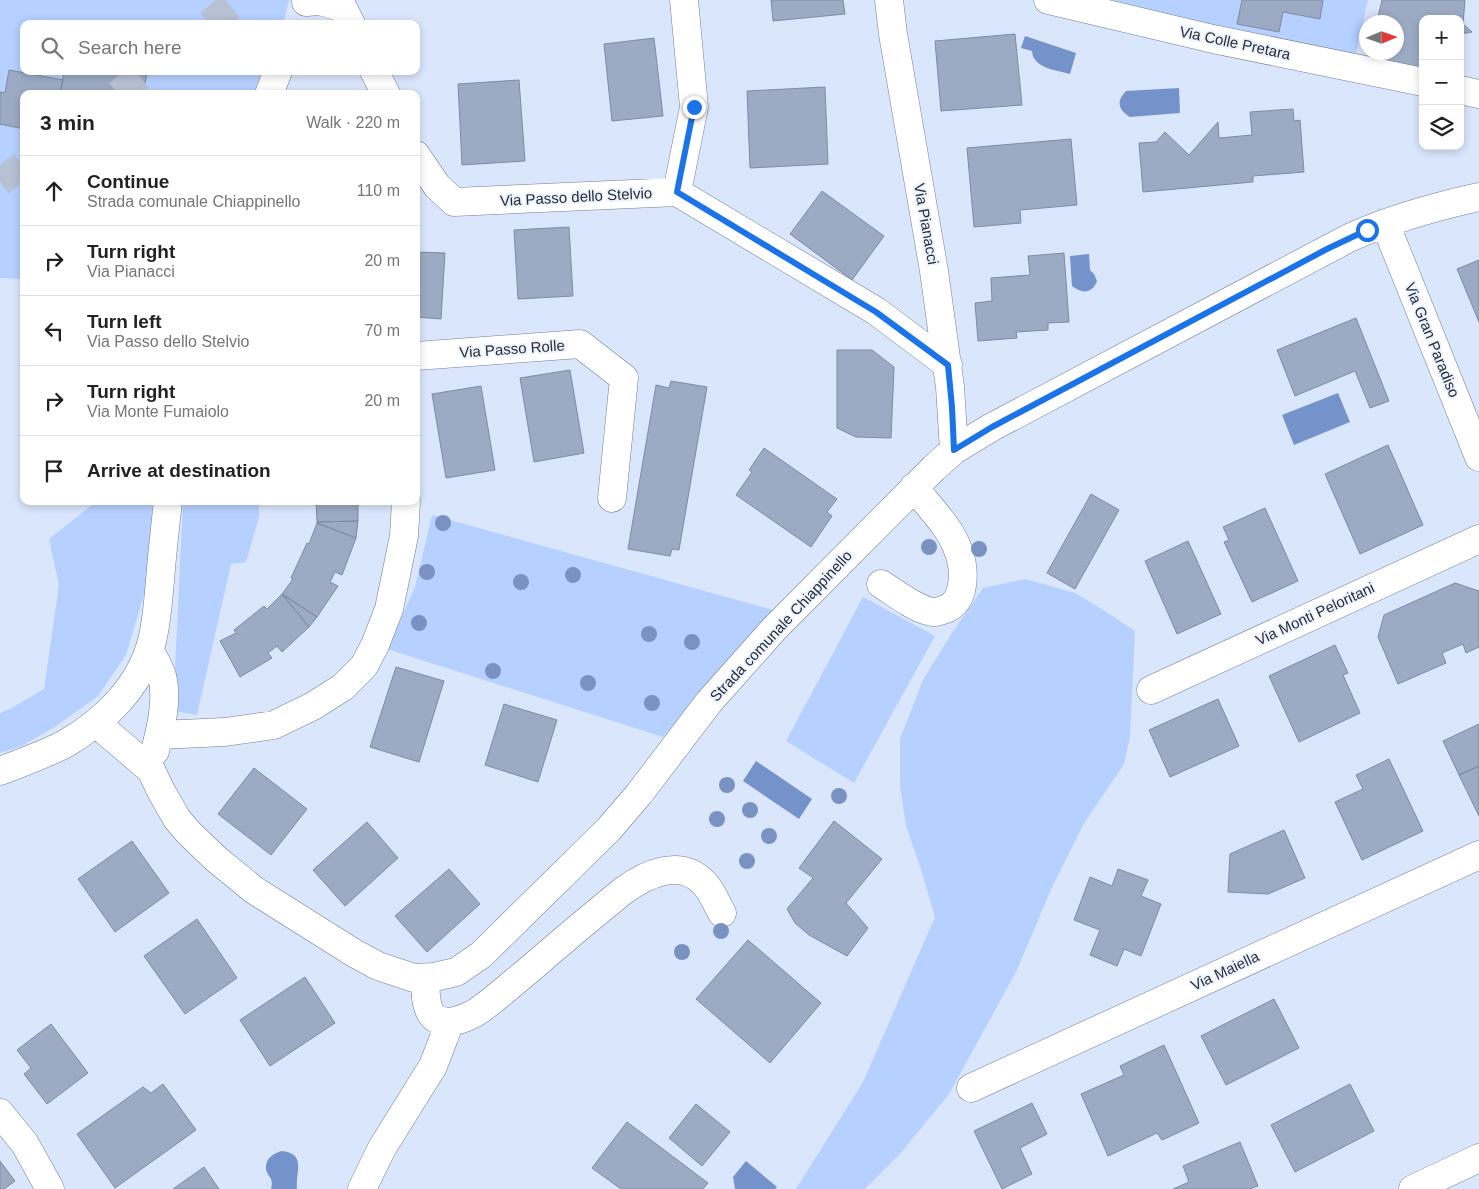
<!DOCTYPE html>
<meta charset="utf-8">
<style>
body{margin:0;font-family:Arial,sans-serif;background:#f2f2f2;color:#222}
.controls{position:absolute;right:15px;top:15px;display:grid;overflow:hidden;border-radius:10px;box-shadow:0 2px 8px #0003}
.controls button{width:45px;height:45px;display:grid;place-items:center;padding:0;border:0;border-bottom:1px solid #e0e0e0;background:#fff;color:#222;font:25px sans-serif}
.compass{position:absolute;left:1359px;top:15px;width:45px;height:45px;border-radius:50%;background:#fff;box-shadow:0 2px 8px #0003;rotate:88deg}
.stop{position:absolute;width:15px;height:15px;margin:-11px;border:4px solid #1a73e8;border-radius:50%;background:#fff}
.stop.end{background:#1a73e8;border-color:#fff;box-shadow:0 1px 5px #0008}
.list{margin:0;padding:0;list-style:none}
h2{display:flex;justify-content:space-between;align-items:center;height:65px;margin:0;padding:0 20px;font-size:21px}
h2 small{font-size:16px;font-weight:400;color:#767676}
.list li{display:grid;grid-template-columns:32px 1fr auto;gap:15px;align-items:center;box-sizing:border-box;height:70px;padding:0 20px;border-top:1px solid #e0e0e0}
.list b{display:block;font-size:19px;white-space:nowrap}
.list p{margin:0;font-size:16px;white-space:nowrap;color:#767676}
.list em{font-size:16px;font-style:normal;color:#767676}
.icon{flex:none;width:28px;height:28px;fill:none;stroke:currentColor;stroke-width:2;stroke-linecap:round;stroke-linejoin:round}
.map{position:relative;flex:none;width:1479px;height:1189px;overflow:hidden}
.search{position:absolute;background:#fff;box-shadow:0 2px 8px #0003;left:20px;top:20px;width:400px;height:55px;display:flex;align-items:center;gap:12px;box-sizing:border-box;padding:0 18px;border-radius:10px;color:#767676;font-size:19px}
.panel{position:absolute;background:#fff;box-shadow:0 2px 8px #0003;left:20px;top:90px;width:400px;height:415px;border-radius:10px}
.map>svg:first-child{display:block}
.green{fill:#b6d0ff}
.water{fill:#7593cb}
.building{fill:#9caac4;stroke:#7e8ba4}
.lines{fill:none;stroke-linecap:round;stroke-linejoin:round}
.highway-tunnel{stroke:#b6c1d4;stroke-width:28;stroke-dasharray:28 14;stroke-linecap:butt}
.minor-casing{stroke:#707e96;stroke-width:29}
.minor{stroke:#fff;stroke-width:28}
.tree{fill:#7a92c2}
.route{stroke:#1a73e8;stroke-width:6}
.labels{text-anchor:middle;stroke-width:4;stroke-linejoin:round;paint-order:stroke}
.street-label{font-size:15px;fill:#272c36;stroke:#edf3fe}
</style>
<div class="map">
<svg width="1479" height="1189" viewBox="0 0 1479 1189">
<rect width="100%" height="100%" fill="#dae6fc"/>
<!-- green -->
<path class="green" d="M0,0H289L283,24H24V71H262L253,94H24L23,279L0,278Z
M1112,0H1368L1355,58L1211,26Z
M97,501H153L148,581L126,655L98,696L56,726L22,746L0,753V713L10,709L44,689L59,585L49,539Z
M183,501H259V517L246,562L231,564L197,715L173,711Z
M432,515L777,611L663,737L387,649L415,587Z
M1025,579L1075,593L1108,613L1135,631L1130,737L1124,764L1083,825L1052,887L1016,972L949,1094L899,1155L865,1189H796L863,1082L935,917L921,869L906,826L900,786V739L923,680L952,633L983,588Z
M863,597L935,636L854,783L786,741Z"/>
<!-- water -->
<path class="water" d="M1025,36L1076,53L1070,74C1055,70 1033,68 1032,51L1021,48Z
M1179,88L1180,113L1130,117C1118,110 1116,101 1126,91Z
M1089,254L1090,270L1094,274L1097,281C1092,294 1082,294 1072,286L1070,256Z
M1338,393L1350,422L1294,445L1282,415Z
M756,761L812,799L799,819L743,781Z
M282,1151C307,1154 295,1172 297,1189H271C274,1177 268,1178 266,1169C265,1158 274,1153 282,1151Z
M746,1161L777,1187L775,1189H735L733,1177Z"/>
<!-- building -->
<path class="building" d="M771,0H843L845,14L773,21Z
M1242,0H1323L1320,19L1283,12L1279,32L1237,24Z
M1382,0H1465L1463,24L1472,32L1460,34V19H1423V77L1367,61L1369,52H1396V22H1377Z
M1015,34L1022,105L941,111L935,41Z
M654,38L663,116L612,121L604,44Z
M9,70L63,80L60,94H24V129L0,124V92L5,93Z
M64,71H138L147,73L143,94H60Z
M519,80L525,161L462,165L458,84Z
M825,87L828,164L750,168L747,91Z
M1293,109L1294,121L1300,120L1304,172L1253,176V182L1143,192L1139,143L1156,142L1165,132L1189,155L1218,122L1219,138L1252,135L1250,112Z
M1071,139L1077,205L1020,210L1021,223L974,227L967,148Z
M822,191L884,236L852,280L790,234Z
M569,227L573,296L518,299L514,230Z
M416,252L445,253L441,319L416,317Z
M1064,253L1069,322L1048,323V330L1016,332L1017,338L978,341L975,303L992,301L991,278L1030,275L1028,256Z
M1479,260V322L1457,269Z
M1356,318L1389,401L1370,408L1355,371L1295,396L1277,350Z
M837,350H872L894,367L891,438L856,437L837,428Z
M570,370L584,453L534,462L520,378Z
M671,381L707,387L679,550L672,549L670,556L628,549L656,385L669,388Z
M481,386L495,470L446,478L432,394Z
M1388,445L1423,525L1360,554L1325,474Z
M764,448L837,499L827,512L832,516L811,547L736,495L752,472L749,470Z
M1091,494L1119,510L1075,589L1047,573Z
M316,501H358V521L317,522Z
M1265,508L1298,581L1252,602L1224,542L1229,540L1223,527Z
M358,521L356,538L317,523V522Z
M317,523L356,538L342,575L335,572L330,582L338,586L317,617L282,594L293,579L291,578L307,543L309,544Z
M1188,541L1221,614L1177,634L1145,561Z
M1455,583L1479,591V647L1466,653L1463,644L1442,653L1446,663L1398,684L1378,637L1384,615Z
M282,594L309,627L282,652L277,646L268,653L272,658L240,677L220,641L236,633L234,630L264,606L267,609Z
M282,594L317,617L309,627Z
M1335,645L1348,673L1343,675L1360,713L1299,742L1269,676Z
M396,667L444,681L419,762L370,747Z
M1218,699L1239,746L1170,777L1149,730Z
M504,704L557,720L538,782L485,765Z
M1479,724V766L1459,775L1443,741Z
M1389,759L1423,831L1362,860L1335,802L1363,789L1356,775Z
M1479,766V816L1459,775Z
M254,768L307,809L271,855L218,814Z
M834,821L882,859L846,903L868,928L847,956L809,935L795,923L787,909L813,878L799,868Z
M367,822L398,858L345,906L313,870Z
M1284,830L1305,878L1268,894L1228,892L1230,854Z
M132,841L169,893L115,932L78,879Z
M449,869L480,904L427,952L395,916Z
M1118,869L1148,880L1141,896L1161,904L1141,956L1124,949L1117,966L1090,955L1100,930L1074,920L1090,877L1112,886Z
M197,919L237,978L185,1014L144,956Z
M748,940L821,1003L770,1063L696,999Z
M305,977L335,1023L270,1066L240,1020Z
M1274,999L1299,1048L1226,1085L1201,1036Z
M51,1024L88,1073L47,1104L24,1074L31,1068L17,1050Z
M1164,1045L1199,1123L1162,1140L1157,1133L1108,1156L1081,1094L1124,1075L1120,1066Z
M163,1084L196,1130L115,1188L77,1134L143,1087L151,1093Z
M1350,1084L1374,1131L1295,1172L1271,1125Z
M1032,1103L1047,1134L1020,1148L1032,1174L1002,1189L974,1131Z
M696,1104L730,1132L702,1166L669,1138Z
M627,1122L708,1183L703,1189H621L592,1168Z
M1240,1142L1258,1186L1249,1189H1173L1189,1182L1183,1166Z
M0,1161L15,1181L4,1189H0Z
M204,1167L219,1189H173Z"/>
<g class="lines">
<!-- highway-tunnel -->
<path class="highway-tunnel" d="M209,24L239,0
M118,94L147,71
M0,182L24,164"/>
<!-- minor casing -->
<g class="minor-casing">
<path id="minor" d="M889,0L893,34L934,271L950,387L954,450
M1048,0L1213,39L1423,82
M306,2L320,1L343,8L351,24
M374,71L386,94
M1460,90L1479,94
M269,94L278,71
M416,155L437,186L454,202L677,192L876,311L948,365
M677,192L694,107L684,0
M1385,223L1479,457
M416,356L580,344L624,378L612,498
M881,584C895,593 913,607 928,611C933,613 937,612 943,610C967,604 965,568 958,550C951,528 928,506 914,487
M149,650C154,658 159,667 162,676C168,699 161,728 155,751
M1151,690L1479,539
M96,723L151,770L161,791L177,819L189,833L215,858L254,890L354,953L378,966L414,978L434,977L456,972L481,955L609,829L639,794L709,702L774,629L934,468L954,450L992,427L1349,238C1391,219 1434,207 1479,197
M159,735L225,732L274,725L313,706L343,687L364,666L375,645L389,609L404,536L406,501
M0,771C21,763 43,755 63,745C104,722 140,687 152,641C157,621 158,601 160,581C162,554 165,528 168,501
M425,978C426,990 424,1009 435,1018C447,1026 464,1019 475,1013C494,1001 511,984 529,970C560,943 591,917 623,891C646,874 680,858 704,883C712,891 716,903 722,913
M971,1088L1479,855
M0,1113L25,1144L50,1189
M362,1189L382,1148L433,1066L450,1022
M1413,1189L1479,1158"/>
</g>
<!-- minor -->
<use href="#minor" class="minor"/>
</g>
<!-- trees -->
<g class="tree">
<circle cx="443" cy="523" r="8"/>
<circle cx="929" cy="547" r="8"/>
<circle cx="979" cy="549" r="8"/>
<circle cx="427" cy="572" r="8"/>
<circle cx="573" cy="575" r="8"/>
<circle cx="521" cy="582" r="8"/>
<circle cx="419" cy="623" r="8"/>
<circle cx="649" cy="634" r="8"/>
<circle cx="692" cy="642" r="8"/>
<circle cx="493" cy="671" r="8"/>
<circle cx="588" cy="683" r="8"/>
<circle cx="652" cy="703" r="8"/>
<circle cx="727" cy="785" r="8"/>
<circle cx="839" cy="796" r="8"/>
<circle cx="750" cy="810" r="8"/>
<circle cx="717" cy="819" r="8"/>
<circle cx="769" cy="836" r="8"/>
<circle cx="747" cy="861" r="8"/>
<circle cx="721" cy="931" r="8"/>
<circle cx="682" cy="952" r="8"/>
</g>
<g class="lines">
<!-- route -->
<path class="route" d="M694,107L677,192L876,312L948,365L952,407L954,450L992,427L1327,249L1367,230"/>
</g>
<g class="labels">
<!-- street labels -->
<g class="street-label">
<text transform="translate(1235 43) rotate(12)" y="5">Via Colle Pretara</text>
<text transform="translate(576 197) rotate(-3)" y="5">Via Passo dello Stelvio</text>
<text transform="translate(926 224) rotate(80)" y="5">Via Pianacci</text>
<text transform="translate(1432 340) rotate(68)" y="5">Via Gran Paradiso</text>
<text transform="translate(512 349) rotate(-4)" y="5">Via Passo Rolle</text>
<text transform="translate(1315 614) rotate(-25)" y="5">Via Monti Peloritani</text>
<text transform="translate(781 626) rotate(-47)" y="5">Strada comunale Chiappinello</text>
<text transform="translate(1225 971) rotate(-25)" y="5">Via Maiella</text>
</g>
</g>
</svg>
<div class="controls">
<button>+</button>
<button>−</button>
<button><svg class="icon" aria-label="layers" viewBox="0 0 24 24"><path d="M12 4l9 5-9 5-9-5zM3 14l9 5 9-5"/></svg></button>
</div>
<svg class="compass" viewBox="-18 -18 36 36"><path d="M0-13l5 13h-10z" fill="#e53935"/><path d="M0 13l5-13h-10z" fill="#767676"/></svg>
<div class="stop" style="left:1367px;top:230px"></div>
<div class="stop end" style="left:694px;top:107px"></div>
<div class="search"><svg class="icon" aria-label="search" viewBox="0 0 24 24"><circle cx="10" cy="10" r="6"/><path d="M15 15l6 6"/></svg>Search here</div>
<section class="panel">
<h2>3 min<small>Walk · 220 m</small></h2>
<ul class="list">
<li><svg class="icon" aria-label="ahead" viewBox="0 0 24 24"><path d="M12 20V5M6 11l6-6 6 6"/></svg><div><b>Continue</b><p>Strada comunale Chiappinello</p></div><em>110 m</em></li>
<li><svg class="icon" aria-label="right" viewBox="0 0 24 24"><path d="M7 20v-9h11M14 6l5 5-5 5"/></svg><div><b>Turn right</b><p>Via Pianacci</p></div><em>20 m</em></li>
<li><svg class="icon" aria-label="left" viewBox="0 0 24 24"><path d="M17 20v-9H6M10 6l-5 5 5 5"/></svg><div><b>Turn left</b><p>Via Passo dello Stelvio</p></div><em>70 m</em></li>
<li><svg class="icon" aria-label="right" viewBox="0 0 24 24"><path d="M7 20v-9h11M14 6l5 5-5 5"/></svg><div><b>Turn right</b><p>Via Monte Fumaiolo</p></div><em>20 m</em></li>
<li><svg class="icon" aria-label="arrive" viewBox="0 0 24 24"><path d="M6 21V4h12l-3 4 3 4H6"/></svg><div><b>Arrive at destination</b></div></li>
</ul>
</section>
</div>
